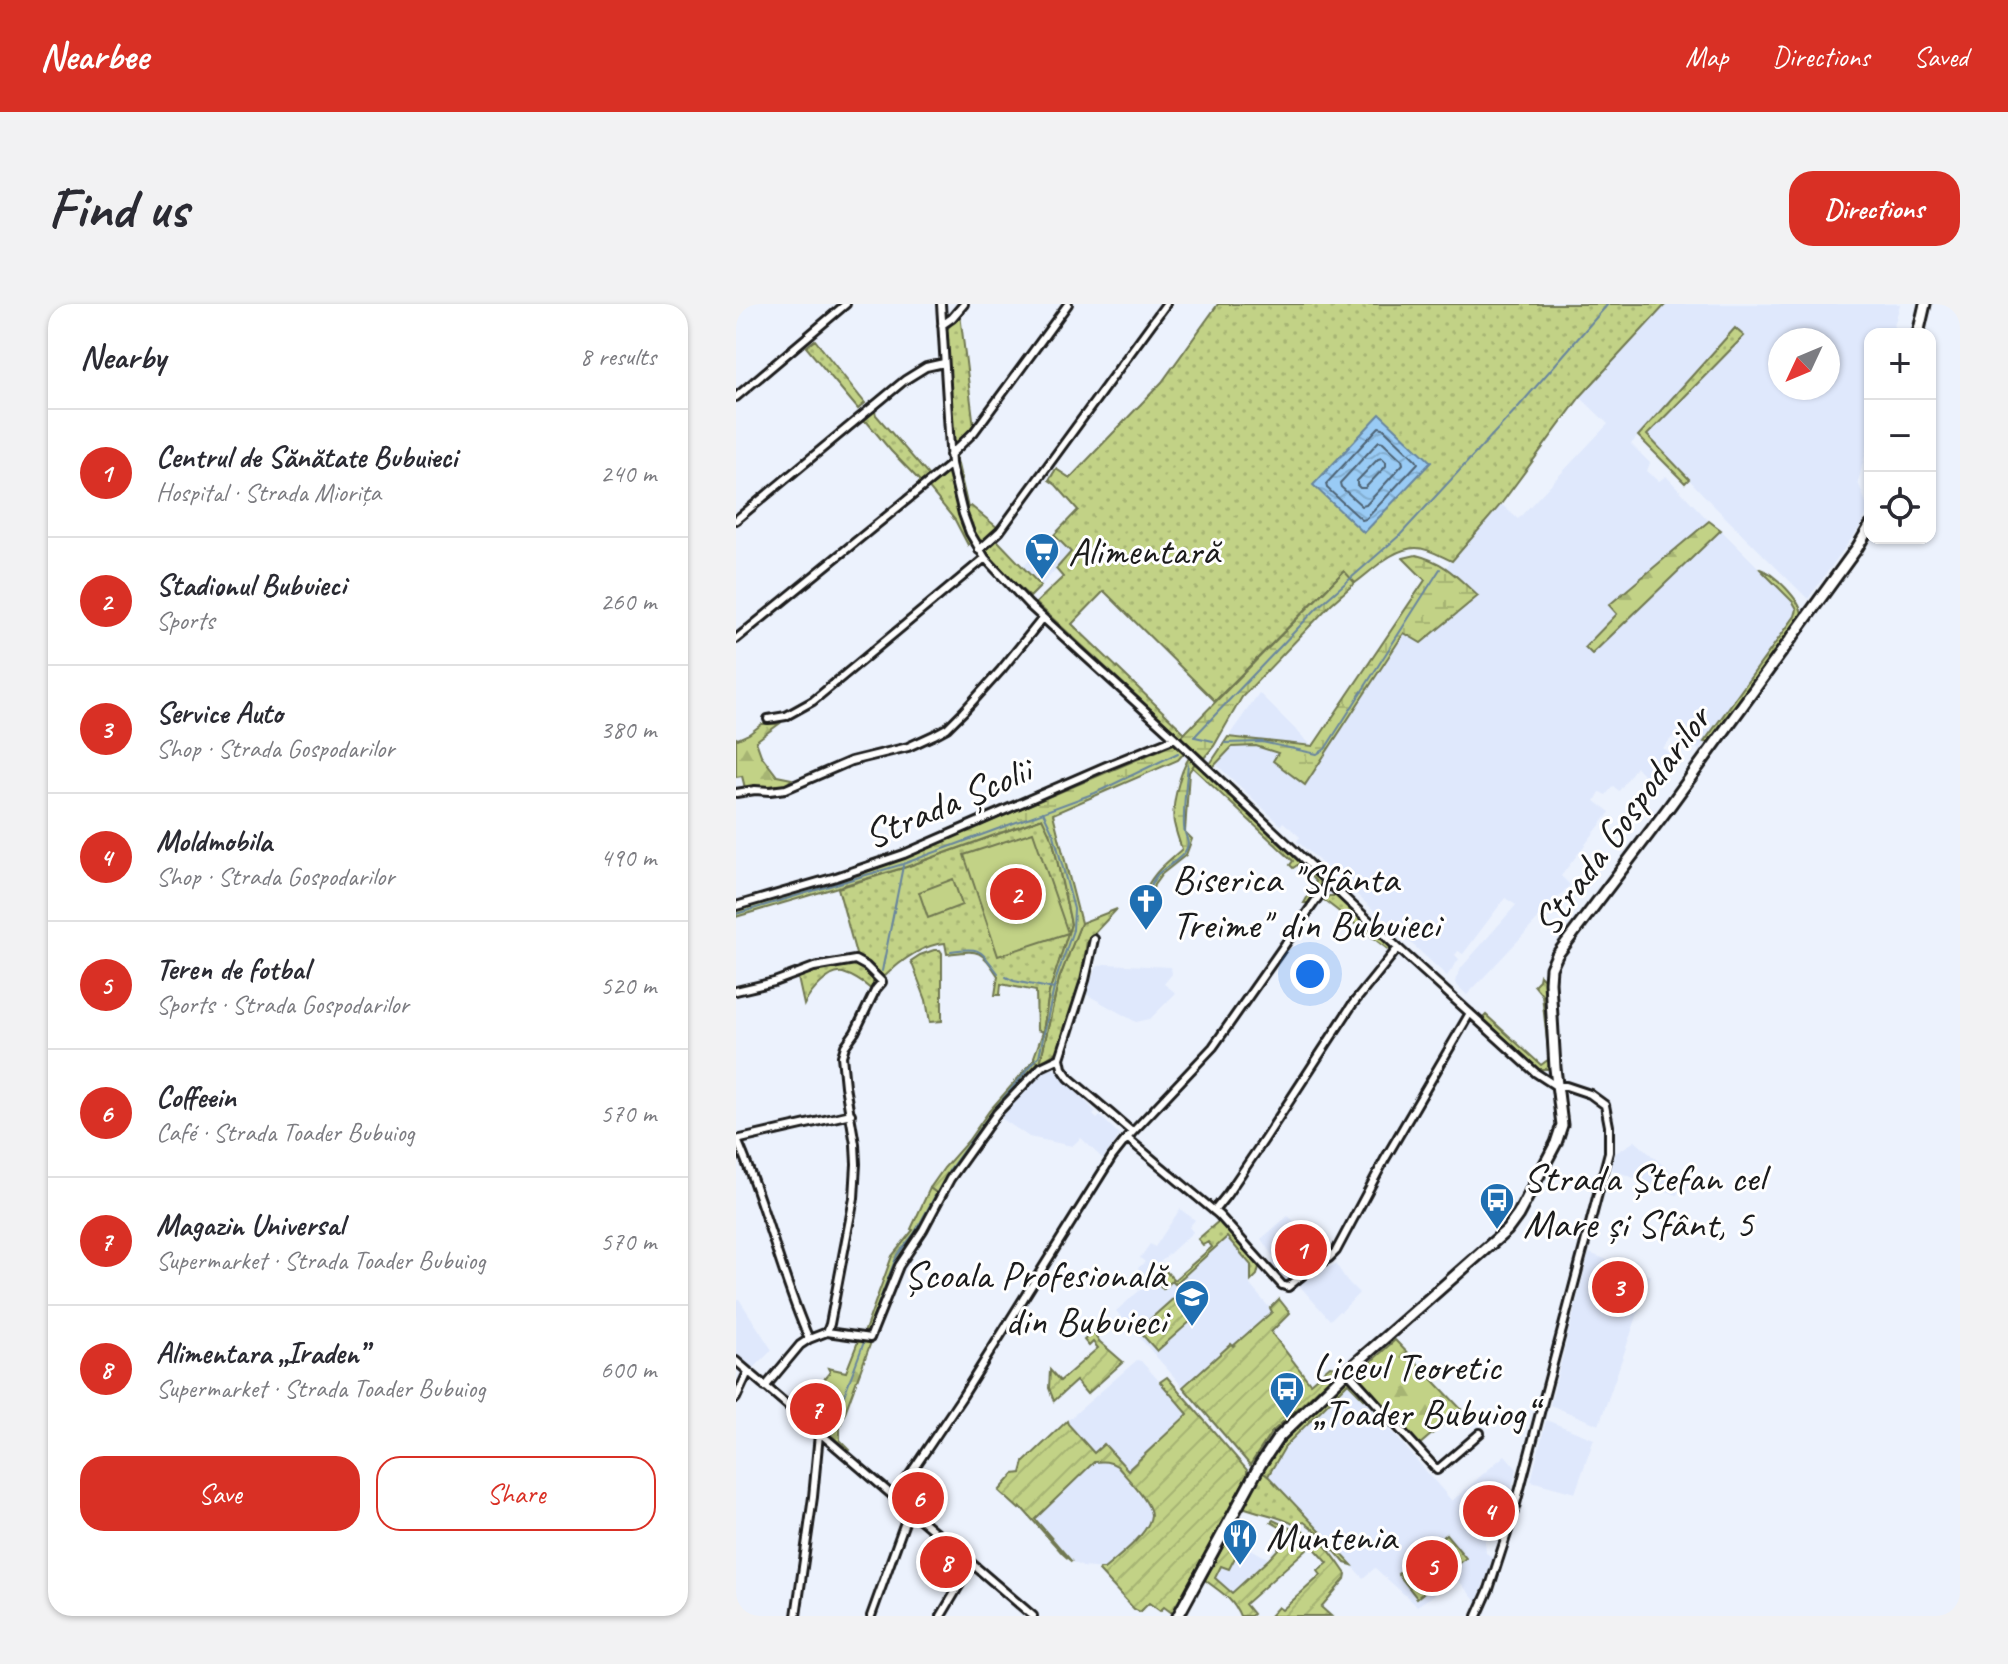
<!DOCTYPE html>
<meta charset="utf-8">
<style>
body{margin:0;font-family:Caveat,sans-serif;background:#f2f2f3;color:#2b2b33}
.controls{position:absolute;right:24px;top:24px;display:grid;overflow:hidden;border-radius:16px;box-shadow:0 2px 6px #0004}
.controls button{width:72px;height:72px;display:grid;place-items:center;padding:0;border:0;border-bottom:2px solid #e1e1e2;background:#fff;color:#2b2b33;font:40px sans-serif}
.compass{position:absolute;left:1032px;top:24px;width:72px;height:72px;border-radius:50%;background:#fff;box-shadow:0 2px 6px #0004;rotate:226deg}
.you{position:absolute;left:574px;top:670px;width:28px;height:28px;margin:-20px;border:6px solid #fff;border-radius:50%;background:#1a73e8;box-shadow:0 0 0 12px #1a73e833}
.badge{display:grid;place-items:center;width:52px;height:52px;border-radius:50%;background:#d93025;color:#fff;font-size:26px;font-weight:700}
.pin{position:absolute;translate:-50% -50%;border:4px solid #fff;box-shadow:0 2px 8px #0006}
.list{margin:0;padding:0;list-style:none}
h2{display:flex;justify-content:space-between;align-items:center;height:104px;margin:0;padding:0 32px;font-size:34px}
h2 small{font-size:26px;font-weight:400;color:#7c7c81}
.list li{display:grid;grid-template-columns:52px 1fr auto;gap:24px;align-items:center;box-sizing:border-box;height:128px;padding:0 32px;border-top:2px solid #e1e1e2}
.list b{display:block;font-size:30px;white-space:nowrap}
.list p{margin:0;font-size:26px;white-space:nowrap;color:#7c7c81}
.list em{font-size:26px;font-style:normal;color:#7c7c81}
.actions{display:flex;gap:16px;padding:24px 32px}
.actions a{flex:1;padding:18px 0;border:2px solid #d93025;border-radius:24px;text-align:center;font-size:28px;color:#d93025}
.actions .main{background:#d93025;color:#fff}
.icon{flex:none;width:44px;height:44px;fill:none;stroke:currentColor;stroke-width:2;stroke-linecap:round;stroke-linejoin:round}
.map{position:relative;flex:none;width:1224px;height:1312px;overflow:hidden;border-radius:24px}
header{display:flex;align-items:center;gap:48px;box-sizing:border-box;height:112px;padding:0 40px;background:#d93025;color:#fff}
header strong{font-size:38px}
nav{display:flex;gap:44px;margin-inline-start:auto;font-size:28px}
.intro{display:flex;align-items:center;justify-content:space-between;box-sizing:border-box;height:192px;padding:0 48px}
h1{margin:0;font-size:56px}
.button{padding:20px 36px;border-radius:24px;background:#d93025;color:#fff;font-size:28px;font-weight:700}
main{display:flex;gap:48px;padding:0 48px}
aside{flex:1;background:#fff;border-radius:24px;box-shadow:0 2px 6px #0004}
.map>svg:first-child{display:block}
.built{fill:#dfe8fc;fill-rule:evenodd}
.grass{fill:url(#grass-dots);stroke:#6f7751;stroke-width:2}
.forest{fill:url(#forest-firs);stroke:#6f7751;stroke-width:2}
.wetland{fill:url(#wetland-marsh);stroke:#6f7751;stroke-width:2}
.park{fill:#c2d286;stroke:#6f7751;stroke-width:2}
.garden{fill:url(#garden-furrows);stroke:#6f7751;stroke-width:2}
.water{fill:url(#water-waves);stroke:#67859e;stroke-width:2}
.lines{fill:none;stroke-linecap:round;stroke-linejoin:round}
.shore{stroke:#4e6273;stroke-width:2}
.stream{stroke:#67859e;stroke-width:2}
.street-casing{stroke:#1c1c1c;stroke-width:12}
.secondary-casing{stroke:#1c1c1c;stroke-width:15}
.street{stroke:#fff;stroke-width:6}
.secondary{stroke:#fff;stroke-width:9}
.labels{text-anchor:middle;stroke-width:6;stroke-linejoin:round;paint-order:stroke}
.poi-label{font-size:40px;fill:#1c1c1c;stroke:#fff;text-anchor:start}
.street-label{font-size:40px;fill:#1c1c1c;stroke:#fff}
</style>
<header>
<strong>Nearbee</strong>
<nav><a>Map</a><a>Directions</a><a>Saved</a></nav>
</header>
<div class="intro"><h1>Find us</h1><a class="button">Directions</a></div>
<main>
<aside>
<h2>Nearby<small>8 results</small></h2>
<ul class="list">
<li><span class="badge">1</span><div><b>Centrul de Sănătate Bubuieci</b><p>Hospital · Strada Miorița</p></div><em>240 m</em></li>
<li><span class="badge">2</span><div><b>Stadionul Bubuieci</b><p>Sports</p></div><em>260 m</em></li>
<li><span class="badge">3</span><div><b>Service Auto</b><p>Shop · Strada Gospodarilor</p></div><em>380 m</em></li>
<li><span class="badge">4</span><div><b>Moldmobila</b><p>Shop · Strada Gospodarilor</p></div><em>490 m</em></li>
<li><span class="badge">5</span><div><b>Teren de fotbal</b><p>Sports · Strada Gospodarilor</p></div><em>520 m</em></li>
<li><span class="badge">6</span><div><b>Coffeein</b><p>Café · Strada Toader Bubuiog</p></div><em>570 m</em></li>
<li><span class="badge">7</span><div><b>Magazin Universal</b><p>Supermarket · Strada Toader Bubuiog</p></div><em>570 m</em></li>
<li><span class="badge">8</span><div><b>Alimentara „Iraden”</b><p>Supermarket · Strada Toader Bubuiog</p></div><em>600 m</em></li>
</ul>
<div class="actions"><a class="main">Save</a><a>Share</a></div>
</aside>
<div class="map">
<svg width="1224" height="1312" viewBox="0 0 1224 1312">
<defs>
<pattern id="grass-dots" width="8" height="8" patternUnits="userSpaceOnUse" patternTransform="scale(2)"><rect width="8" height="8" fill="#c2d286"/><path d="M2 2h.1M6 6h.1" fill="none" stroke="#a6b473" stroke-width="1.8" stroke-linecap="round"/></pattern>
<pattern id="forest-firs" width="22" height="20" patternUnits="userSpaceOnUse" patternTransform="scale(2)"><rect width="22" height="20" fill="#c2d286"/><path d="M5 1l3.5 6h-7zM16 11l3.5 6h-7z" fill="#a6b473"/></pattern>
<pattern id="wetland-marsh" width="20" height="14" patternUnits="userSpaceOnUse" patternTransform="scale(2)"><rect width="20" height="14" fill="#c2d286"/><path d="M1 5h8M5 5V1M11 12h8M15 12V8" fill="none" stroke="#a6b473"/></pattern>
<pattern id="garden-furrows" width="10" height="10" patternUnits="userSpaceOnUse" patternTransform="scale(2)"><rect width="10" height="10" fill="#c2d286"/><path d="M-1 1l2-2M0 10L10 0M9 11l2-2" fill="none" stroke="#a6b473"/></pattern>
<pattern id="water-waves" width="16" height="10" patternUnits="userSpaceOnUse" patternTransform="scale(2)"><rect width="16" height="10" fill="#99cbf5"/><path d="M0 5q4-4 8 0t8 0" fill="none" stroke="#83aed1"/></pattern>
</defs>
<rect width="100%" height="100%" fill="#ecf2fd"/>
<filter id="ink" filterUnits="userSpaceOnUse"><feTurbulence type="fractalNoise" baseFrequency=".0125" numOctaves="2"/><feDisplacementMap in="SourceGraphic" scale="16" xChannelSelector="R" yChannelSelector="G"/><feConvolveMatrix kernelMatrix="1 2 1 2 8 2 1 2 1" color-interpolation-filters="sRGB"/></filter>
<g filter="url(#ink)">
<!-- built -->
<path class="built" d="M930,0H1164L1156,30H1134V132L1122,178L1132,204L1131,209L1124,223L1072,295L977,201L911,131L1007,33L999,24L895,140L914,159L911,167L923,177L930,172L973,217L873,301L881,309L849,343L857,349L985,226L1057,298L1061,305L1059,312L963,446L942,427L927,444L939,455L917,480L900,463L883,487L877,482L870,491L864,488L859,497L874,508L825,572L834,581L731,691L719,679L720,674L725,664L780,601L769,594L727,650L722,647L719,651L723,655L711,672L666,631L667,626L662,621L656,623L619,589L618,584L613,579L609,580L561,537L564,533L547,518L545,521L480,460L496,443L520,442L543,450L538,458L569,481L668,328L741,293L710,263L765,200L782,215L872,120L844,93ZM1044,36H1092V84H1044Z
M318,231L335,248L305,282L287,263Z
M523,389L577,443L492,433Z
M368,660L435,663L436,670L428,680L440,689L414,715L400,718L348,689L361,663Z
M314,761L360,808L357,811L361,815L364,812L384,831L367,855L345,834L336,842L293,833L262,812Z
M899,837L946,878L941,891L875,865L880,849Z
M444,905L459,916L453,923L457,928L409,972L402,964L409,958L404,954L414,940L419,943Z
M552,912L594,947L592,951L581,959L578,958L553,979L535,959L539,955L525,935Z
M491,933L512,956L516,969L514,981L537,1008L496,1042L495,1041L447,1083L380,1007L418,974L427,985L437,977L440,979Z
M853,949L915,972L863,1121L814,1101Z
M600,960L611,977L623,989L605,1008L603,1007L594,1016L561,979L575,967L579,966L581,968Z
M3,995L36,1046L16,1066L0,1052V997Z
M401,1056L405,1057L452,1109L392,1166L358,1150L332,1120L331,1117Z
M613,1078L716,1197L769,1151L781,1165L768,1213L749,1236L750,1249L757,1254L741,1299L720,1273L695,1293L681,1302L639,1264L627,1274L532,1172L550,1141Z
M85,1079L101,1093L91,1105L97,1111L90,1127L85,1113L69,1099Z
M810,1116L858,1135L839,1189L795,1177Z
M358,1158H367L377,1159L381,1163L412,1202L415,1211L410,1224L392,1245L368,1265L347,1263L336,1258L299,1215Z
M506,1240L533,1255L496,1289L478,1274L485,1261L493,1265Z"/>
<!-- grass -->
<path class="grass" d="M482,0H930L844,93L765,200L716,257C705,252 692,244 680,244C657,244 637,266 619,279L607,268L479,397L368,287L336,320L449,429L445,433L300,299L327,273L320,265L335,248L318,231L342,206L320,181L313,176L320,165L334,174L426,78Z
M224,10L238,123L221,142L216,144L210,26Z
M999,24L1008,32L911,131L953,175L949,179L902,132Z
M79,36L129,99L122,105L70,43Z
M138,104L140,111L193,172L183,179V176L155,147L131,118H127L125,115Z
M220,152L232,204L235,202L262,224L244,240L228,202L217,155Z
M211,167L221,203L234,239L232,241L219,216L191,182Z
M261,236L305,282L294,293L268,269L249,246Z
M1024,265C1038,269 1064,296 1066,310L972,439L968,438L1059,312L1061,305L1057,298Z
M459,459L584,577V583L572,599H568L580,578L563,560L557,564L554,561L557,557L456,463Z
M307,514L317,537L335,620L313,689L307,728L301,726L300,687L265,680L264,691H259L262,672C244,644 243,646 211,650L209,639C184,641 163,658 146,675L121,654L102,584L170,563Z
M593,592H600L658,643L654,647L588,596Z
M381,605L351,637L346,671L322,747L304,759L323,675L345,619Z
M198,646H204L206,649V717L194,718L190,696L175,657L184,651Z
M118,659C130,664 141,672 136,686C129,680 117,672 107,669C93,666 74,689 68,701L62,674L91,663Z
M804,671L808,675L815,759L811,765H802L747,714L750,711L805,761L813,755L806,691L798,681L803,676Z
M484,916L524,959L521,971L515,977V961L491,933L439,980L436,977L427,985L418,974L428,965L438,976L476,943L472,938L467,941L462,935Z
M525,1167L532,1172L616,1261L609,1259L585,1231L568,1218L559,1221C542,1211 524,1210 507,1203Z"/>
<!-- forest -->
<path class="forest" d="M973,217L985,226L856,350L849,343L881,310L873,301Z
M26,420H43L20,437L25,451L41,472L56,475L48,482L9,484L6,472L0,473V434L2,435L13,430Z
M194,884L202,890L186,924L162,960L134,1030L128,1029L156,952L177,926L175,925Z
M123,1035L135,1038L104,1122V1136L114,1146L113,1147L90,1127L97,1111L90,1105L101,1093L85,1079L94,1068L92,1064L110,1068Z
M659,1036L725,1105L683,1141L620,1071Z"/>
<!-- wetland -->
<path class="wetland" d="M680,251C709,258 721,273 742,292L685,339L668,329L569,481L537,457L542,449L520,442L496,443L477,463L474,460L492,433L577,442L689,276L667,254Z
M608,267L619,279L595,300L506,393L478,442L468,454L445,433Z
M438,440L448,449L442,456L317,510L345,619L323,675L304,759L298,756V753L307,728L313,689L335,620L317,537L306,514L170,563L0,613V605L165,555Z
M453,454L459,459L453,468L449,528L456,535L450,551L426,570L418,581L413,599L416,603L392,601L404,596C416,570 424,564 446,545C443,537 440,528 438,519C435,503 444,467 453,454Z"/>
<!-- park -->
<path class="park" d="M297,528L332,629L262,652L228,551Z
M217,575L226,601L192,614L183,588Z
M710,1230L730,1254L681,1294L662,1270Z"/>
<!-- garden -->
<path class="garden" d="M298,756L304,759L258,810L202,890L194,884L208,864L232,837L253,807Z
M438,994L457,1015L421,1047L402,1026Z
M543,995L554,1009L535,1028L574,1079L594,1062L601,1063L603,1066L535,1129L514,1161L447,1083L495,1040L497,1042L536,1008L534,1004Z
M357,1028L364,1038L387,1058L351,1090L340,1077L318,1097L313,1084L314,1066L324,1077L362,1044L357,1038L353,1042L348,1036Z
M431,1073L511,1166V1172L436,1309L428,1303L424,1307L413,1299L404,1308L398,1305L363,1267L364,1265H368C381,1254 414,1229 415,1211C415,1198 390,1173 381,1162C374,1157 367,1157 358,1158L299,1215L336,1258L327,1250L285,1203L283,1205L263,1187L278,1170L285,1169L288,1158L331,1117L332,1120L358,1149L368,1140L392,1166L452,1110L424,1078Z
M613,1073L630,1091L628,1095L612,1079L550,1141L532,1172L525,1167L550,1132Z
M511,1215L517,1219L493,1265L485,1262L479,1274L496,1289L533,1255L556,1230L535,1218L537,1216L556,1225L572,1244L509,1300L517,1310L515,1312H504C497,1294 483,1287 469,1276L501,1217Z
M562,1226C584,1228 598,1253 610,1270L609,1275L585,1303L595,1312H534L542,1303L546,1306L585,1271L582,1267L592,1259Z"/>
<!-- water -->
<path class="water" d="M644,110L695,158L628,229L577,181Z"/>
<g class="lines">
<!-- shore -->
<path class="shore" d="M643,123L647,124L680,156L682,159L630,215L626,216L591,184L590,180Z
M643,137L647,138L666,156L667,160L630,201L626,202L605,183L604,179Z
M646,154L650,158V162L629,184H624L621,181V177L642,155Z"/>
<!-- stream -->
<path class="stream" d="M458,433L582,303L664,231L783,102L872,0
M459,433L477,437
M489,439L526,438L581,450L589,445L704,265
M408,600C412,589 414,579 421,571C429,562 444,557 450,546C455,537 448,532 448,523C447,502 450,481 452,460
M0,610L167,560L359,489L442,449
M215,647C246,643 243,645 262,669
M146,667L167,562
M270,673L278,677L318,685
M131,1029L161,951L178,930L214,865L254,810L303,752L320,675L337,626L338,605L318,531L307,508
M96,1129L101,1110L128,1038"/>
<!-- street casing -->
<g class="street-casing">
<path id="street" d="M205,0L215,160L227,210L234,229L249,254L293,301L439,434L662,644L800,769L820,782H830L854,790L869,801L873,822V848L777,1211L753,1285L741,1312
M206,21L216,14L228,0
M0,93L110,0
M214,151L238,128L332,0
M0,216L169,76L190,63L208,59
M243,246L264,227L430,0
M0,335L215,160
M32,415L50,412L77,397L249,254
M0,489L19,486L34,487L50,485L115,457L172,443L198,431L211,424L227,408L265,366L307,314
M0,602L100,573L168,550L370,462L439,434
M0,687L38,678L78,663L119,656L130,662L146,678L140,685L119,728L109,742L106,752L109,782L119,840L120,860L118,894L94,1020L91,1028L73,1035L64,1041L29,1083
M324,754L349,676L358,635
M324,754L326,764L333,774L396,828
M391,834L483,911L546,981L552,983L574,965L593,954L600,947L649,855L734,709
M0,836L115,810
M1,836C30,901 44,970 73,1035
M478,907L490,892L528,836L616,701L662,644
M91,1028L134,1034L163,962L187,926L214,875L261,809L305,763L324,754
M0,1057L297,1312
M611,1067L701,1166L744,1129
M0,1094L12,1068
M158,1194L226,1093L376,853L391,834L477,743L592,579
M60,1312L77,1193L83,1130
M135,1312L173,1207
M205,1312L236,1260"/>
</g>
<!-- secondary casing -->
<g class="secondary-casing">
<path id="secondary" d="M1182,30L1189,0
M442,1312L524,1161L542,1134L611,1067L771,926L782,911L820,839L826,821L819,764L814,678L815,664L821,651L933,503L1121,244L1134,222"/>
</g>
<!-- street -->
<use href="#street" class="street"/>
<!-- secondary -->
<use href="#secondary" class="secondary"/>
</g>
</g>
<!-- icons -->
<defs>
<g id="supermarket-pin" transform="scale(1.8)"><path d="M0 17L-7.5 6A9.5 9.5 0 1 1 7.5 6Z" fill="#1f6fb2" stroke="#fff"/><path d="M-6-5.5h2.5l.6 2H6L4.5 2H-2.5L-4.4-4H-6ZM-1.5 3.2a1.3 1.3 0 1 0 .1 0ZM3 3.2a1.3 1.3 0 1 0 .1 0Z" fill="#fff"/></g>
<g id="church-pin" transform="scale(1.8)"><path d="M0 17L-7.5 6A9.5 9.5 0 1 1 7.5 6Z" fill="#1f6fb2" stroke="#fff"/><path d="M-1.2-6h2.4v3.5h3.3v2.4h-3.3V6h-2.4V-.1h-3.3v-2.4h3.3Z" fill="#fff"/></g>
<g id="bus-pin" transform="scale(1.8)"><path d="M0 17L-7.5 6A9.5 9.5 0 1 1 7.5 6Z" fill="#1f6fb2" stroke="#fff"/><path d="M-5-6H5V4H4V6H2V4H-2V6H-4V4H-5ZM-3.5-4V0h7V-4ZM-3.5 1.2v1.5H-2V1.2ZM2 1.2v1.5H3.5V1.2Z" fill="#fff"/></g>
<g id="university-pin" transform="scale(1.8)"><path d="M0 17L-7.5 6A9.5 9.5 0 1 1 7.5 6Z" fill="#1f6fb2" stroke="#fff"/><path d="M0-5L7-2L0 1L-7-2ZM-4 1L0 2.5L4 1V4Q0 6-4 4Z" fill="#fff"/></g>
<g id="restaurant-pin" transform="scale(1.8)"><path d="M0 17L-7.5 6A9.5 9.5 0 1 1 7.5 6Z" fill="#1f6fb2" stroke="#fff"/><path d="M-5-6h1v4h1v-4h1v4h1v-4h1v5L-1.5 .5V6h-2V.5L-5-1ZM5-6V6H3V1.5H1.5Q1.5-4 5-6Z" fill="#fff"/></g>
</defs>
<g fill-rule="evenodd">
<use href="#supermarket-pin" x="306" y="246"/>
<use href="#church-pin" x="410" y="597"/>
<use href="#bus-pin" x="761" y="896"/>
<use href="#university-pin" x="456" y="993"/>
<use href="#bus-pin" x="551" y="1085"/>
<use href="#restaurant-pin" x="504" y="1232"/>
</g>
<g class="labels">
<!-- poi labels -->
<g class="poi-label">
<text x="332" y="260">Alimentară</text>
<text x="436" y="588">Biserica "Sfânta<tspan x="436" dy="46">Treime" din Bubuieci</tspan></text>
<text x="787" y="887">Strada Ștefan cel<tspan x="787" dy="46">Mare și Sfânt, 5</tspan></text>
<text x="430" y="984" text-anchor="end">Școala Profesională<tspan x="430" dy="46">din Bubuieci</tspan></text>
<text x="577" y="1076">Liceul Teoretic<tspan x="577" dy="46">„Toader Bubuiog“</tspan></text>
<text x="530" y="1246">Muntenia</text>
</g>
<!-- street labels -->
<g class="street-label">
<text transform="translate(211 498) rotate(-23)" y="14">Strada Școlii</text>
<text transform="translate(885 516) rotate(-54)" y="14">Strada Gospodarilor</text>
</g>
</g>
</svg>
<div class="controls">
<button>+</button>
<button>−</button>
<button><svg class="icon" aria-label="locate" viewBox="0 0 24 24"><circle cx="12" cy="12" r="6"/><path d="M12 2v4M12 18v4M2 12h4M18 12h4"/></svg></button>
</div>
<svg class="compass" viewBox="-18 -18 36 36"><path d="M0-13l5 13h-10z" fill="#e53935"/><path d="M0 13l5-13h-10z" fill="#7c7c81"/></svg>
<div class="you"></div>
<div class="pin badge" style="left:565px;top:946px">1</div>
<div class="pin badge" style="left:280px;top:590px">2</div>
<div class="pin badge" style="left:882px;top:983px">3</div>
<div class="pin badge" style="left:753px;top:1207px">4</div>
<div class="pin badge" style="left:696px;top:1262px">5</div>
<div class="pin badge" style="left:182px;top:1194px">6</div>
<div class="pin badge" style="left:80px;top:1105px">7</div>
<div class="pin badge" style="left:210px;top:1258px">8</div>
</div>
</main>
